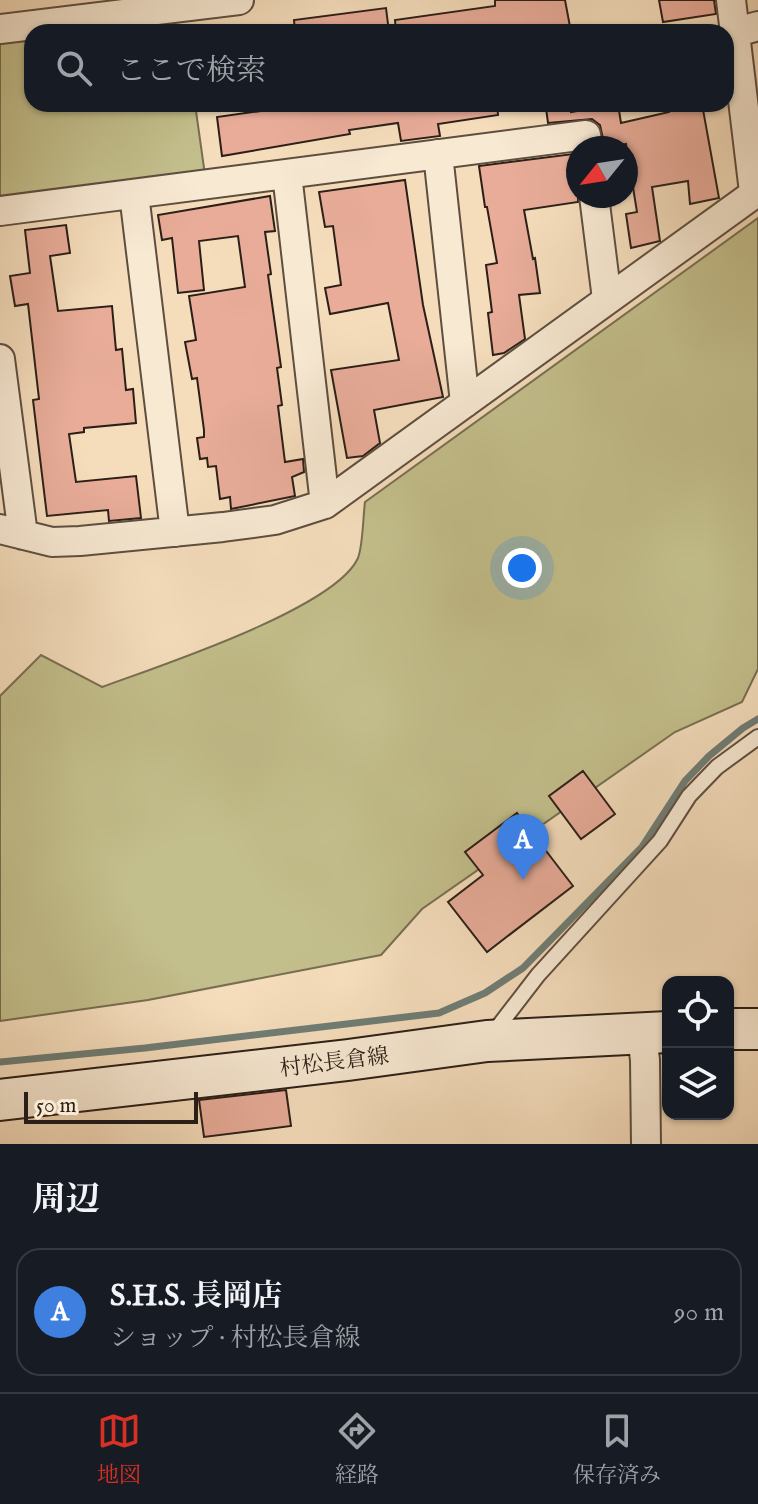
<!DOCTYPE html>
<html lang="ja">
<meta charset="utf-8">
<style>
body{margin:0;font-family:"IM FELL English","Noto Serif JP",serif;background:#242831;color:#f1f3f6}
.controls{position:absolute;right:24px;bottom:24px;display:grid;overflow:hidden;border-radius:16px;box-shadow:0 2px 6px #0004}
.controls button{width:72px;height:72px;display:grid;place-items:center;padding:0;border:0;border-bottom:2px solid #363941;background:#171b24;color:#f1f3f6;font:40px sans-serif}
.compass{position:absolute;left:566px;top:136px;width:72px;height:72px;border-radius:50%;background:#171b24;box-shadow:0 2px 6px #0004;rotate:240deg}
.scale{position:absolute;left:24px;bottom:20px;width:174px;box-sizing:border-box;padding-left:8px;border:4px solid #2b1f17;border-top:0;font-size:22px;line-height:28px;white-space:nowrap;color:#2b1f17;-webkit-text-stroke:6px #f8e9d3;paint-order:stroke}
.you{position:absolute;left:522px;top:568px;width:28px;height:28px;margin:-20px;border:6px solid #fff;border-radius:50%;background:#1a73e8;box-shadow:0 0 0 12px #1a73e833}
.badge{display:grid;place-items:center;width:52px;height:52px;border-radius:50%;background:#d93025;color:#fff;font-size:26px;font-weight:700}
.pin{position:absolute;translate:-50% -66px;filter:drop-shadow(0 2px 4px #0008)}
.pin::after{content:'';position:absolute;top:42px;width:28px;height:24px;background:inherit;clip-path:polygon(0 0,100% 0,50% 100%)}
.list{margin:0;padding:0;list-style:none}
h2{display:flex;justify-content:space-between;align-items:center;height:104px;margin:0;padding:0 32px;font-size:34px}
h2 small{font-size:26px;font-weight:400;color:#9ea1a6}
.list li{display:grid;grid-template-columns:52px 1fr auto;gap:24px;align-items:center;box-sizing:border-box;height:128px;margin:0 16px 16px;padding:0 16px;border:2px solid #363941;border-radius:24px}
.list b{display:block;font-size:30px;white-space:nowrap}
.list p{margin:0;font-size:26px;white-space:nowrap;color:#9ea1a6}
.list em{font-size:26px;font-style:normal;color:#9ea1a6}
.icon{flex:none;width:44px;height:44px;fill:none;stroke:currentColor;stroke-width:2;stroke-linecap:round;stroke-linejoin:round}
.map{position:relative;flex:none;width:758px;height:1144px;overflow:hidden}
.search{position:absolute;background:#171b24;box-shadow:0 2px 6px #0004;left:24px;right:24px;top:24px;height:88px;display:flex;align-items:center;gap:20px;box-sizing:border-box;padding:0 28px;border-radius:24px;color:#9ea1a6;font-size:30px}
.sheet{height:248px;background:#171b24}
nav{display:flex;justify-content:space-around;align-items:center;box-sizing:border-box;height:112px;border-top:2px solid #363941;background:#171b24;font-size:22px;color:#9ea1a6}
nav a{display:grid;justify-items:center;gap:4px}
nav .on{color:#d93025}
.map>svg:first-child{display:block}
.green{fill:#c3bf8c;stroke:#776f52;stroke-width:2}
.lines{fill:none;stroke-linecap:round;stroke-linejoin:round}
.stream{stroke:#6f7d75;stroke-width:7}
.building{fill:#e8ac99;stroke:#2b1f17;stroke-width:2}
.service-casing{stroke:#5e4e40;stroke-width:18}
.minor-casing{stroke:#5e4e40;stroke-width:32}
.secondary-casing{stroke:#2b1f17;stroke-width:44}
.service{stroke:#f8e9d3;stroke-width:14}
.minor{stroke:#f8e9d3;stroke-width:28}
.secondary{stroke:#f8e9d3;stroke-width:40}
.labels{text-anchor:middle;stroke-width:6;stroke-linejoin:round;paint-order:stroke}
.street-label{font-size:22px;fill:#2b1f17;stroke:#f8e9d3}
</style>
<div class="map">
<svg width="758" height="1144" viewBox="0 0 758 1144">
<rect width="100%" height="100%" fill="#f5ddbc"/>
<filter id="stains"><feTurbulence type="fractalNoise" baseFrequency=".0025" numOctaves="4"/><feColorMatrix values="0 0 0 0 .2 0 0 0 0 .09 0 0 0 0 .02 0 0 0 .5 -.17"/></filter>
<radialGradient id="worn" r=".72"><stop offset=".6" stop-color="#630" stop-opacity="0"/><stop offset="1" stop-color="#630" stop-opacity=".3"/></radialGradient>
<!-- green -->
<path class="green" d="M32,34V104H195L205,175L0,202V38Z
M758,218V669L742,702L675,732L422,909L381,955L148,1000L0,1021V696L41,655L102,687C156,667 335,609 358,558C363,545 363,517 365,502Z"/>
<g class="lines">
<!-- stream -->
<path class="stream" d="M0,1062L145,1048L439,1013L485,993L523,968L642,847L685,781L709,756L743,728L758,719"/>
</g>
<!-- building -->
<path class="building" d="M495,0H565L571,32H396L395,20L495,6Z
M659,0H714L716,14L663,22Z
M386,8L389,32H295L294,20Z
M311,104H497L498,115L438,124L440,136L401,141L398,123L349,130L350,134L222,156L217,117Z
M570,104L571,112L618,104L621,123L669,112L668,104H702L719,198L690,204L688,181L652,187L660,241L631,248L626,214L637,212L626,144L605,148L600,125L592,119L548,123L546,108Z
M573,154L578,175V202L524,210L533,259L535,258L540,293L519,295L525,339L504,353L493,355L488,313L492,312L486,265L497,263L487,207H485L479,166Z
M405,180L423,305L443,397L374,410L380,443L363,456L347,458L331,370L399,360L388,303L330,314L325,288L341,285L333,226L325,227L319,192Z
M270,196L275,231L265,232L271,274L268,275L281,367L277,368L282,405L278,406L285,462L303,459L304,472L292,477L295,496L231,509L230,497L220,499L216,466L208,467L207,458L200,459L197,438L204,437V430L197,378L192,379L185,342L196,340L189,296L245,287L238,236L199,241L204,290L178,293L172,238L162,240L158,215Z
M66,225L70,253L50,256L58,311L112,306L116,350L122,349L126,390L133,389L136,423L84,428V432L69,434L76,482L136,476L141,518L109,521L108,510L47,516L33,400L39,399L28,304L15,306L10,276L30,273L25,230Z
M583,771L615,814L581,839L549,796Z
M517,813L573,886L487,952L448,902L483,875L465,852Z
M286,1090L291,1126L204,1137L199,1100Z"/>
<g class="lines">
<!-- service casing -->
<g class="service-casing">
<path id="service" d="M491,1036L538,975L660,841L689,796L717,767L758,737"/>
</g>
<!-- minor casing -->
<g class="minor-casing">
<path id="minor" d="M731,0L754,192
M0,29L239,0
M734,33L758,26
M438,154L465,403
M287,174L325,504
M134,194L175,532
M594,196L607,299
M0,211L586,135L588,148
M0,359L23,535
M0,529L52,542L80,541L223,527L275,520L325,504L758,191
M642,1035L645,1060L646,1144"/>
</g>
<!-- secondary casing -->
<g class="secondary-casing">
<path id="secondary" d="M728,1029H758
M0,1100L348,1060L487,1041L668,1032"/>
</g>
<!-- service -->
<use href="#service" class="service"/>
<!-- minor -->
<use href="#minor" class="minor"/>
<!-- secondary -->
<use href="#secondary" class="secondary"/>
</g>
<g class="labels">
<!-- street labels -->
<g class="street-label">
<text transform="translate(334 1061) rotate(-7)" y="8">村松長倉線</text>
</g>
</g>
<rect width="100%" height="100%" filter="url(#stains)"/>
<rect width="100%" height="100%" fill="url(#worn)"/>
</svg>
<div class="controls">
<button><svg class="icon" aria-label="locate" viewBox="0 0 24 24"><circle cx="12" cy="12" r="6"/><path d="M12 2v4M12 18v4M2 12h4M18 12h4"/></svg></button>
<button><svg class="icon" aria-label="layers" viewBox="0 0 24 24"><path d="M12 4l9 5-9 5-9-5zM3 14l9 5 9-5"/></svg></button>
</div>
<svg class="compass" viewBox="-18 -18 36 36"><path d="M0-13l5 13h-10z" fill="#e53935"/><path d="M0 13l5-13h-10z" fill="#9ea1a6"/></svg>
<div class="scale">50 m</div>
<div class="you"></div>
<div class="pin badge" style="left:523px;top:880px;background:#3f7fe0">A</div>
<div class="search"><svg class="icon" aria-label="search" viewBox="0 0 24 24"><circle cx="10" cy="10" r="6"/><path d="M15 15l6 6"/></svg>ここで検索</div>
</div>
<section class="sheet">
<h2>周辺<small></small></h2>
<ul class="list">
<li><span class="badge" style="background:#3f7fe0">A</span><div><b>S.H.S. 長岡店</b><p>ショップ · 村松長倉線</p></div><em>90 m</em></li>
</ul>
</section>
<nav>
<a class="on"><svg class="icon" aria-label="map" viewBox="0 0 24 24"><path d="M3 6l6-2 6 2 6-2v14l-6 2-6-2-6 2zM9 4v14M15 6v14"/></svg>地図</a>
<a><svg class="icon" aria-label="directions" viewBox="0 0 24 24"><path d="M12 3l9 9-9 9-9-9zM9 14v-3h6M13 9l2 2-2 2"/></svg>経路</a>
<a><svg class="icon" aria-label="saved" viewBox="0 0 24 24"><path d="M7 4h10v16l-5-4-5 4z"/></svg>保存済み</a>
</nav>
